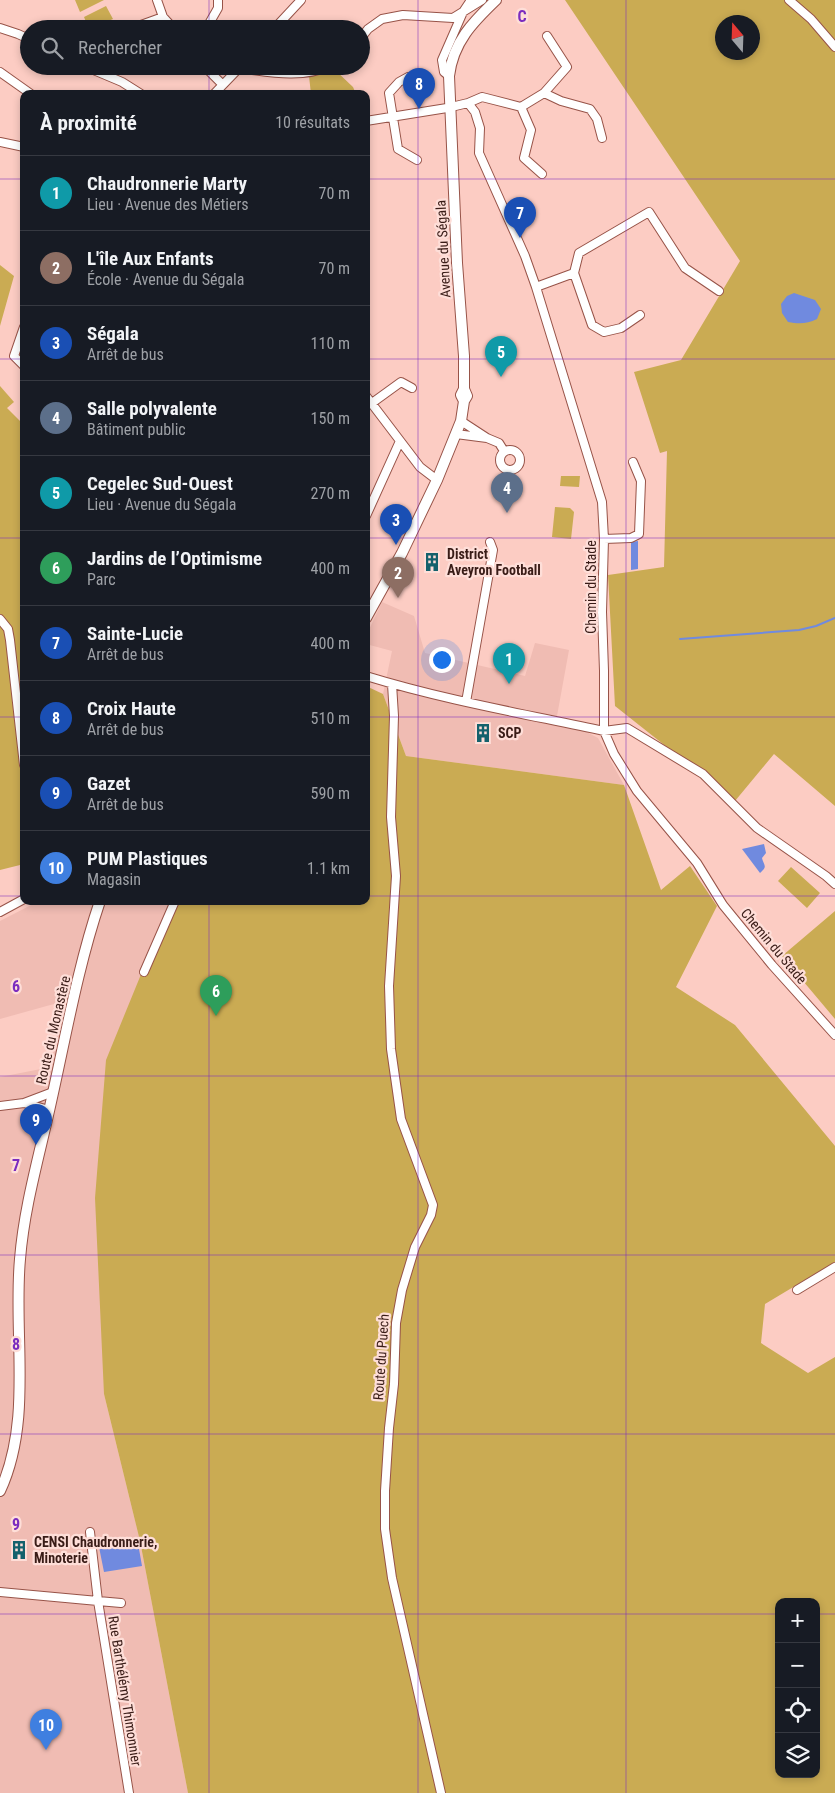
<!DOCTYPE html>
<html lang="fr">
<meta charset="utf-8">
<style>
body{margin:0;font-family:"Roboto Condensed",sans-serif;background:#242831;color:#f1f3f6}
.controls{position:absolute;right:15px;bottom:15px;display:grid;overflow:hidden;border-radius:10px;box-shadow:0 2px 8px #0003}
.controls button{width:45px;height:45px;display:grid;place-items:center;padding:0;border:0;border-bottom:1px solid #363941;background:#171b24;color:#f1f3f6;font:25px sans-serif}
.compass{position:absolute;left:715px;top:15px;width:45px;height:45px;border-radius:50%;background:#171b24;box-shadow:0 2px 8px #0003;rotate:341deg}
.you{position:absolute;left:441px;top:659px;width:18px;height:18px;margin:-12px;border:4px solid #fff;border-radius:50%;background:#1a73e8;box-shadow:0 0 0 8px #1a73e833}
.badge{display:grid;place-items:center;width:32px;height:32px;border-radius:50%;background:#b45309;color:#fff;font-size:16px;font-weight:700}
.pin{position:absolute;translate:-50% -41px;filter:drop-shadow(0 1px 2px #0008)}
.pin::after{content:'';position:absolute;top:26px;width:18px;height:15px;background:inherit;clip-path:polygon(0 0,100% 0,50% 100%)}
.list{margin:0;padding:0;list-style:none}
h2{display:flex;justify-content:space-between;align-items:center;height:65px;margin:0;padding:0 20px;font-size:21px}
h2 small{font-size:16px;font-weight:400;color:#9ea1a6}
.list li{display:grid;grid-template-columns:32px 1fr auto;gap:15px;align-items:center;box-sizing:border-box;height:75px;padding:0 20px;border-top:1px solid #363941}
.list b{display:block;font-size:19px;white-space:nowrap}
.list p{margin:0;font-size:16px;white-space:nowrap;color:#9ea1a6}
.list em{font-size:16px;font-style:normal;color:#9ea1a6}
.icon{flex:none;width:28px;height:28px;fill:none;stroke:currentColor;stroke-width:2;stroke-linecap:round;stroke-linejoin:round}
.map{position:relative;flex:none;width:835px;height:1793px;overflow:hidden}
.search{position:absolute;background:#171b24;box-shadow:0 2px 8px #0003;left:20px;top:20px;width:350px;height:55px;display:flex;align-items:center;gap:12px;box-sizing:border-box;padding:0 18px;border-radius:28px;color:#9ea1a6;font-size:19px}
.panel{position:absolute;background:#171b24;box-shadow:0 2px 8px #0003;left:20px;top:90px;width:350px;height:815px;border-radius:10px}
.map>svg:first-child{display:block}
.built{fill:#f0bcb3}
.green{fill:#caab53;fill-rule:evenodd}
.water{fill:#708adf}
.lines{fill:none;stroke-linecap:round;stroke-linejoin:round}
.stream{stroke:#708adf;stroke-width:2}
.street-casing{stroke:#975348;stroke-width:10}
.secondary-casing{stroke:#975348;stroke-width:12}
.street{stroke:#fff;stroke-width:8}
.secondary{stroke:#fff;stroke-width:10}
.grid{fill:none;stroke:#7b2cbf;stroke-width:1;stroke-opacity:0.55}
.labels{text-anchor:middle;stroke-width:4.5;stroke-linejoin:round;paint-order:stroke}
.street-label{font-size:14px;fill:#391c17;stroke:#feded8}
.poi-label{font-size:14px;font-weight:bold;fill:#391c17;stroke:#feded8;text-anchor:start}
.grid-label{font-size:16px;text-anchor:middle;font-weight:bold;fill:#7b2cbf;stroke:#feded8;stroke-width:4.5;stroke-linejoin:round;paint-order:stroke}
</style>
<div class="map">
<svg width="835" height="1793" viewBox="0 0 835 1793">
<rect width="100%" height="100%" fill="#fcccc3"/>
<!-- built -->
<path class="built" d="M382,602L414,616L425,653L525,676L535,643L569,650L557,716L598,738L624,785L406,756L383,694L392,651L366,644V636Z
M39,901H171L104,1394L140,1541L188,1793H0V1077L51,1067L61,1002L0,1019V921Z"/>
<!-- green -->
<path class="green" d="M75,0H104L80,12Z
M565,0H835V806L774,754L735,801L615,706L608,575L664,567L667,451L660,453L634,372L681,360L740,261ZM722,22H752V52H722Z
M106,6L113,19L89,29L84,17Z
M334,69L353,87L356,94C346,91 324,94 311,94L309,76L320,75Z
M0,265L14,276L0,326Z
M0,386L14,402L7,408L24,425V864L0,870Z
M561,476H580L579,487L560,486Z
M555,507L570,508L574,512L571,539L552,537Z
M366,686L383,694L406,756L624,785L661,890L690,866L717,906L676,987L735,1025L835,1146V1262L765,1304L761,1343L808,1373L835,1357V1793H188L140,1541L104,1394L95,1198L106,1060L171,901H366ZM779,1602H816V1774H779Z
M791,867L820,893L807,908L778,881Z
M835,911V1019L782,956Z"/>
<!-- water -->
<path class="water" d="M794,293L815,300L821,309L817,319C807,324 799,324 788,322L782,313L781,304L787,296Z
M638,541V569L631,570V542Z
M764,844L766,853L762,858C764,866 768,866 760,873L742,849Z
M102,1544L139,1549L142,1566L104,1572L99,1547Z"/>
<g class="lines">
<!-- stream -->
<path class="stream" d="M680,639L799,630L816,626L835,618"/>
<!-- street casing -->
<g class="street-casing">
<path id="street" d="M157,0L163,17L174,29
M789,0L811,19L835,47
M0,28L18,34L29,39
M121,28L122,29
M130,29L163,17
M206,29L218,8V0
M274,29L301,0
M361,38L368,29L382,19L403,15L453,18L482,0
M84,66L122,82L141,94
M204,66L222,84
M239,68C268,72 303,79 330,66
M0,72L31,94
M449,76L444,72L442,60L463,12L471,0
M408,77L399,82L389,93L398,149L417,160
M544,93L567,67L547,36
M214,94L241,66
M468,103L482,97L486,98L521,107L531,130L524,158L542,174
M521,107L544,93L561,101L590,109L597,119L602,138
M366,121L447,108L468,103L475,112L480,128L479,153L525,256L536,287L602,502L604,539L602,612L604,671V731L614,754L637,791L697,863L723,905L772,965L835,1035
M0,142L24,147
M574,273L592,325L604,332L621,328L640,315
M536,287L574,273L579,253L649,212L685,268L719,291
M24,327L14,356L24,366
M366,396L420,467L437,480
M372,403L401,382L412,388
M456,434L487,438L461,421
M487,438L499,443L504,451
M500 460a10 10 0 1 1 20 0a10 10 0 1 1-20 0Z
M366,516L400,441
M604,539L631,538L639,534L641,481L633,462
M0,619L8,629L10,640L24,765
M366,676C444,700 525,714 604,731L627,728L703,774L757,828L826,876L835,884
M392,684L394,716L391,817L396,876L389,986L391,1049L401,1119L433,1205L431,1215L415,1247L402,1290L396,1323L394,1384L389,1428L385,1491V1529L392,1578L441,1793
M466,702L493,550L490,542
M0,912L24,899
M144,972L175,901
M24,1103L49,1110
M0,1106L24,1103L53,1092
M797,1290L835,1267
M90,1532L98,1601L121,1603
M0,1592L98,1601L129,1793"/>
</g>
<!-- secondary casing -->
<g class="secondary-casing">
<path id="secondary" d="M464,389L467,396L464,401L461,395L464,389V356L457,263L449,76C453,42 473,22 496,0
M366,618L402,553L437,480L461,421L464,401
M0,1491C33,1420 13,1335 20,1259C24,1209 38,1160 49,1111C65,1041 77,969 100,901"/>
</g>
<!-- street -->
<use href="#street" class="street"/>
<!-- secondary -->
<use href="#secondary" class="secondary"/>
</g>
<!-- grid -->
<path class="grid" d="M209,0V29M418,0V1793M626,0V1793M209,66V94M0,179H24M366,179H835M0,359H24M366,359H835M0,538H24M366,538H835M0,717H24M366,717H835M0,896H24M366,896H835M209,901V1793M0,1076H835M0,1255H835M0,1434H835M0,1614H779M816,1614H835"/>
<!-- icons -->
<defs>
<g id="building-bare" transform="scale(1.5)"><path d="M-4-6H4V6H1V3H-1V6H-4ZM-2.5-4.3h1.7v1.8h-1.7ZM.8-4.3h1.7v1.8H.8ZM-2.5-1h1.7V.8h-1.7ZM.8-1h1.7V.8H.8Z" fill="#14616c" stroke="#feded8" stroke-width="2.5" paint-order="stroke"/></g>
</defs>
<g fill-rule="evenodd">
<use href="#building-bare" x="432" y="562"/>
<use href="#building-bare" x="483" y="733"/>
<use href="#building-bare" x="19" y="1550"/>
</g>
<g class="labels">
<!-- street labels -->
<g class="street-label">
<text transform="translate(443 249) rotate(-93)" y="5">Avenue du Ségala</text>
<text transform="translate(591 587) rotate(-90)" y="5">Chemin du Stade</text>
<text transform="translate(774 946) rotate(50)" y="5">Chemin du Stade</text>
<text transform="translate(53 1030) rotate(-77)" y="5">Route du Monastère</text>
<text transform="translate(381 1357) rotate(-86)" y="5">Route du Puech</text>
<text transform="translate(125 1691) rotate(81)" y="5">Rue Barthélémy Thimonnier</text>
</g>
<!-- poi labels -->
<g class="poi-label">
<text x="447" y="559">District<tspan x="447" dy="16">Aveyron Football</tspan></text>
<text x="498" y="738">SCP</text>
<text x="34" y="1547">CENSI Chaudronnerie,<tspan x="34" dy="16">Minoterie</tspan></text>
</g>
</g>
<g class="grid-label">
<text x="522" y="22">C</text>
<text x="16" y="992">6</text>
<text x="16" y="1171">7</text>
<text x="16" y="1350">8</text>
<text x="16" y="1530">9</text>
</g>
</svg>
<div class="controls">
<button>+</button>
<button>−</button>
<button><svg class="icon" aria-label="locate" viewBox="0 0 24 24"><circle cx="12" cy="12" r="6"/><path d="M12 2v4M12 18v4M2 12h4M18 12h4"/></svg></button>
<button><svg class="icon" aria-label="layers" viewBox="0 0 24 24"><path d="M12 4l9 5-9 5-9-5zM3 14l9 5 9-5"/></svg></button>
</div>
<svg class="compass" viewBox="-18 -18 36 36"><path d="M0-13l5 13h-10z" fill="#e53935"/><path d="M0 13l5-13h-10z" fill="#9ea1a6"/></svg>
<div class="you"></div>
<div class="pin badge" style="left:509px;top:684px;background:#0f9aa8">1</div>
<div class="pin badge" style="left:398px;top:598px;background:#8d6e63">2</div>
<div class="pin badge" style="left:396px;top:545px;background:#1a4fb4">3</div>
<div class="pin badge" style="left:507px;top:513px;background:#5c6f8a">4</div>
<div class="pin badge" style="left:501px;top:377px;background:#0f9aa8">5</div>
<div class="pin badge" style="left:216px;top:1016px;background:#2e9e5b">6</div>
<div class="pin badge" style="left:520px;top:238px;background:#1a4fb4">7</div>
<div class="pin badge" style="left:419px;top:109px;background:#1a4fb4">8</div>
<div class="pin badge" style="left:36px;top:1145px;background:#1a4fb4">9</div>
<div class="pin badge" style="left:46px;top:1750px;background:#3f7fe0">10</div>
<div class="search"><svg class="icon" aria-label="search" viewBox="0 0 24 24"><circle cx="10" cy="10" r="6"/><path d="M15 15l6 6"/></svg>Rechercher</div>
<section class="panel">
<h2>À proximité<small>10 résultats</small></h2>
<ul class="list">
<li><span class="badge" style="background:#0f9aa8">1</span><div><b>Chaudronnerie Marty</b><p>Lieu · Avenue des Métiers</p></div><em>70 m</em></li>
<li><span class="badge" style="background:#8d6e63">2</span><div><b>L'île Aux Enfants</b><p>École · Avenue du Ségala</p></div><em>70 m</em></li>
<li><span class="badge" style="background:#1a4fb4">3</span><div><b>Ségala</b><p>Arrêt de bus</p></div><em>110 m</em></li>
<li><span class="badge" style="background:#5c6f8a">4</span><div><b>Salle polyvalente</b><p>Bâtiment public</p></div><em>150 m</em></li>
<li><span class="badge" style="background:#0f9aa8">5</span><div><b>Cegelec Sud-Ouest</b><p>Lieu · Avenue du Ségala</p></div><em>270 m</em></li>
<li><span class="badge" style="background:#2e9e5b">6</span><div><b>Jardins de l’Optimisme</b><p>Parc</p></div><em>400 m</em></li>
<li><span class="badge" style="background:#1a4fb4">7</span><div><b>Sainte-Lucie</b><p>Arrêt de bus</p></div><em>400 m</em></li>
<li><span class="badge" style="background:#1a4fb4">8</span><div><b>Croix Haute</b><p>Arrêt de bus</p></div><em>510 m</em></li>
<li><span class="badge" style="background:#1a4fb4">9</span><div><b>Gazet</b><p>Arrêt de bus</p></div><em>590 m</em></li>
<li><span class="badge" style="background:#3f7fe0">10</span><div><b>PUM Plastiques</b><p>Magasin</p></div><em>1.1 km</em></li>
</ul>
</section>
</div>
